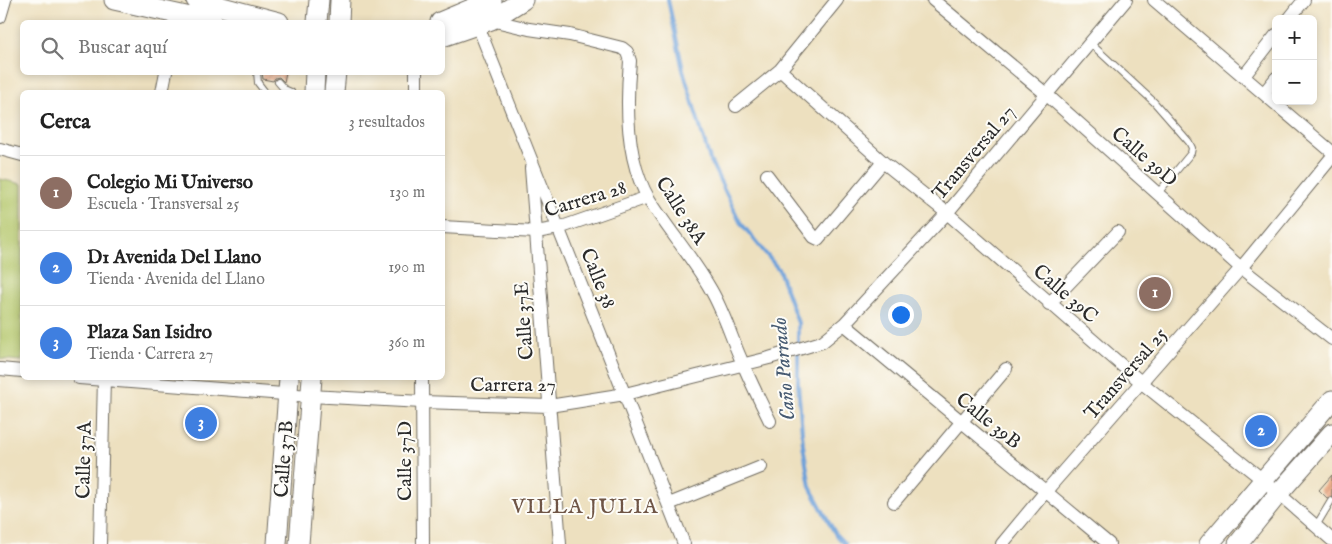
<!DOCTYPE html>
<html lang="es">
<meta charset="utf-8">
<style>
body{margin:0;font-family:"IM FELL English",serif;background:#f6f6f6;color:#222}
.controls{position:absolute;right:15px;top:15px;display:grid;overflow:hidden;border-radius:8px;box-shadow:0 2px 8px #0003}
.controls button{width:45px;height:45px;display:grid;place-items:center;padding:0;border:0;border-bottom:1px solid #e0e0e0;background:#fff;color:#222;font:25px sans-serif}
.you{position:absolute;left:900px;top:314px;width:18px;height:18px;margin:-12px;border:4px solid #fff;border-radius:50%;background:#1a73e8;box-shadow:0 0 0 8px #1a73e833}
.badge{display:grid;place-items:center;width:32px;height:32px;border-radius:50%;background:#db2777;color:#fff;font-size:16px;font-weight:700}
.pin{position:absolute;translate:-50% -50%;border:2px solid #fff;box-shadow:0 1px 5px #0006}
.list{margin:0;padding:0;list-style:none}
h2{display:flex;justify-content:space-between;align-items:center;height:65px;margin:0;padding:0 20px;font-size:21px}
h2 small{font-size:16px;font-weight:400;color:#767676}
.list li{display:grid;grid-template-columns:32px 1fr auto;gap:15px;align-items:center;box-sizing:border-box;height:75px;padding:0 20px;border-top:1px solid #e0e0e0}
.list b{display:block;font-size:19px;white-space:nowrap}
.list p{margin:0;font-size:16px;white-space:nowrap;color:#767676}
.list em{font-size:16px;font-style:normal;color:#767676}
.icon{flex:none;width:28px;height:28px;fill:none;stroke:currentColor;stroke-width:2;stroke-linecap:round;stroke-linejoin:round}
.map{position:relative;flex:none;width:1332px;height:544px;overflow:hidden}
.search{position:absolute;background:#fff;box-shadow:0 2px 8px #0003;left:20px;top:20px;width:425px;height:55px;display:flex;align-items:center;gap:12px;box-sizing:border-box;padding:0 18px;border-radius:8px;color:#767676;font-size:19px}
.panel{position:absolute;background:#fff;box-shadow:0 2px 8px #0003;left:20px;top:90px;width:425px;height:290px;border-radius:8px}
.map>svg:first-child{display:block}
.grass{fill:#b4c66a;stroke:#70784a}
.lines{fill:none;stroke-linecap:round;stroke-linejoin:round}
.stream{stroke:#6ea1d9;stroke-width:4}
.building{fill:url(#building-hatch)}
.lane-casing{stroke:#6f6a5f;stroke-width:8}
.street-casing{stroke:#6f6a5f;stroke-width:14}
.secondary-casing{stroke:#6f6a5f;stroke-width:21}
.lane{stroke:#fff;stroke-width:6}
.street{stroke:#fff;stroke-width:12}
.secondary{stroke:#fff;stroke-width:19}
.labels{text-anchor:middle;stroke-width:4;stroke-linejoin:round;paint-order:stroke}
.street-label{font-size:20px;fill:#2b2b2b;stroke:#fdfcf7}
.water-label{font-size:21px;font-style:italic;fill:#465a71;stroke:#fdfcf7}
.neighbourhood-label{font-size:21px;letter-spacing:1px;fill:#6f5546;stroke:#fdfcf7}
</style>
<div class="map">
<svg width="1332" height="544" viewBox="0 0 1332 544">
<defs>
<pattern id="building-hatch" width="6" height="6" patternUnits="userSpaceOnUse" patternTransform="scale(1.25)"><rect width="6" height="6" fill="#eda278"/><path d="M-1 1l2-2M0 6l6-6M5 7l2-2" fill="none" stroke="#c08463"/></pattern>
</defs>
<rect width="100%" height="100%" fill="#fdfcf7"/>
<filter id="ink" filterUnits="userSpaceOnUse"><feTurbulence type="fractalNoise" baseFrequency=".02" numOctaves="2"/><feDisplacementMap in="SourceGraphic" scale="10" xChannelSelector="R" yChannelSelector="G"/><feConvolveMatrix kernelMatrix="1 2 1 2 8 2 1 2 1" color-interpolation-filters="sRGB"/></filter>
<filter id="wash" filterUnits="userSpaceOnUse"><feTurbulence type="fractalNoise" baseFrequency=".0096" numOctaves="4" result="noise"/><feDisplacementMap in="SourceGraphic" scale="20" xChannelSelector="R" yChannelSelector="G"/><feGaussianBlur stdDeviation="1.12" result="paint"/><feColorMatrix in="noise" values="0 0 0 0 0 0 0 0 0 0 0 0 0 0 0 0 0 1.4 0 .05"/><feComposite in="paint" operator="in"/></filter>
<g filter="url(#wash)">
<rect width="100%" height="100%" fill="#ede0bf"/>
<!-- grass -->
<path class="grass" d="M0,179L22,184V361L0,359Z"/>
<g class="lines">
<!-- stream -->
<path class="stream" d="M668,0L683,70L710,160L740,222L779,270L798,323V345
M798,352V384L803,445L810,487L836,535L845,544"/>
</g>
<g id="blocks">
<!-- building -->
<path class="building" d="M262,72H286L284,82L279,77L275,78L273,81L263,79Z
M1332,475V496L1327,498L1319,490Z"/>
</g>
</g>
<g filter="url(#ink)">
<use href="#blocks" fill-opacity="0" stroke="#6f6a5f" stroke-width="1"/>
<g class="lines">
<!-- lane casing -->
<g class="lane-casing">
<path id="lane" d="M1089,42L1154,102L1189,142L1192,148L1191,153L1158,193
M257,72L258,83L265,92
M278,82L284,89L291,92
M1316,526L1331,501"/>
</g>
<!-- street casing -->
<g class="street-casing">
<path id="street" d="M933,0L1046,94L1241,268L1332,339
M1154,0L1332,152
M0,17L5,0
M1289,19L1304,0
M491,20L529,29L570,35L622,48L627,52L630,61C626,104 626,161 649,199C668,230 693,258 711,290C725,314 732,341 744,366C752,385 761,403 770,421
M478,26L684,544
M780,70L883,162L947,213L1142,383L1263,480L1332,540
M416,72V92
M1244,76L1276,35
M162,92L166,72
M1264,93L1276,78
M736,106L780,70L837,0
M0,149L22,155
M531,168L560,544
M767,175L814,237L818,239L883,162
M442,227L536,232L559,228L648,197
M1049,304L1118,232
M844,324L1109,544
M0,369L22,371
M79,378L310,396L422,402L549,406L625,394L769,358L822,342L844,324L947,213L1126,0
M422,378L423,544
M894,502L1006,369
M669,504L761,467
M100,544L104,378
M1002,544L1046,491L1241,268L1332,157"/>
</g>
<!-- secondary casing -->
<g class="secondary-casing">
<path id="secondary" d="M114,0L213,22
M196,0L279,22
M317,22L319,0
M339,22L340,0
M440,22L492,0
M442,37L491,20L523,0
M314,92L315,72
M334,92L336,72
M277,544L289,378
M299,544L312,378
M1209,544L1332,400
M1238,544L1278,494L1332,433"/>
</g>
<!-- lane -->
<use href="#lane" class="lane"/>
<!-- street -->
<use href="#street" class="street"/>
<!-- secondary -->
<use href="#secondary" class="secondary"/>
</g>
</g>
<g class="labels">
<!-- street labels -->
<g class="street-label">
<text transform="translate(973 152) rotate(-50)" y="7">Transversal 27</text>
<text transform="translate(1145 156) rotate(41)" y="7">Calle 39D</text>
<text transform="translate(585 198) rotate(-17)" y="7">Carrera 28</text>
<text transform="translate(682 210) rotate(57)" y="7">Calle 38A</text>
<text transform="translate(599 278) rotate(68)" y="7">Calle 38</text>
<text transform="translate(1066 293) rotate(41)" y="7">Calle 39C</text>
<text transform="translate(523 321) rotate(-94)" y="7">Calle 37E</text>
<text transform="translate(1125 373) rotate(-49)" y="7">Transversal 25</text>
<text x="513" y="391">Carrera 27</text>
<text transform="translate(989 420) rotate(39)" y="7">Calle 39B</text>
<text transform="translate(283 459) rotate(-86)" y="7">Calle 37B</text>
<text transform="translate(83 460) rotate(-89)" y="7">Calle 37A</text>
<text transform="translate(404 461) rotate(-90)" y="7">Calle 37D</text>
</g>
<!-- water labels -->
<g class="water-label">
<text transform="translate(783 369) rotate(-95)" y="7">Caño Parrado</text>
</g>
<!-- neighbourhood labels -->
<g class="neighbourhood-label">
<text x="585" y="513">VILLA JULIA</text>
</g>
</g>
</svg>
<div class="controls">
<button>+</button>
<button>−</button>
</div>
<div class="you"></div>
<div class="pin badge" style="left:1155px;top:293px;background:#8d6e63">1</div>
<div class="pin badge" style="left:1261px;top:431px;background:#3f7fe0">2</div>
<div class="pin badge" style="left:201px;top:423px;background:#3f7fe0">3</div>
<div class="search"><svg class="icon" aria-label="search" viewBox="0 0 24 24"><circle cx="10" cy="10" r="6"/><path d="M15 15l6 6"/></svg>Buscar aquí</div>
<section class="panel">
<h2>Cerca<small>3 resultados</small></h2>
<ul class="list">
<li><span class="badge" style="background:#8d6e63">1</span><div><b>Colegio Mi Universo</b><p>Escuela · Transversal 25</p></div><em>130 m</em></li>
<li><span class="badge" style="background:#3f7fe0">2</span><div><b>D1 Avenida Del Llano</b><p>Tienda · Avenida del Llano</p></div><em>190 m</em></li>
<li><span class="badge" style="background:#3f7fe0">3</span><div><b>Plaza San Isidro</b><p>Tienda · Carrera 27</p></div><em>360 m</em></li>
</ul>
</section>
</div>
